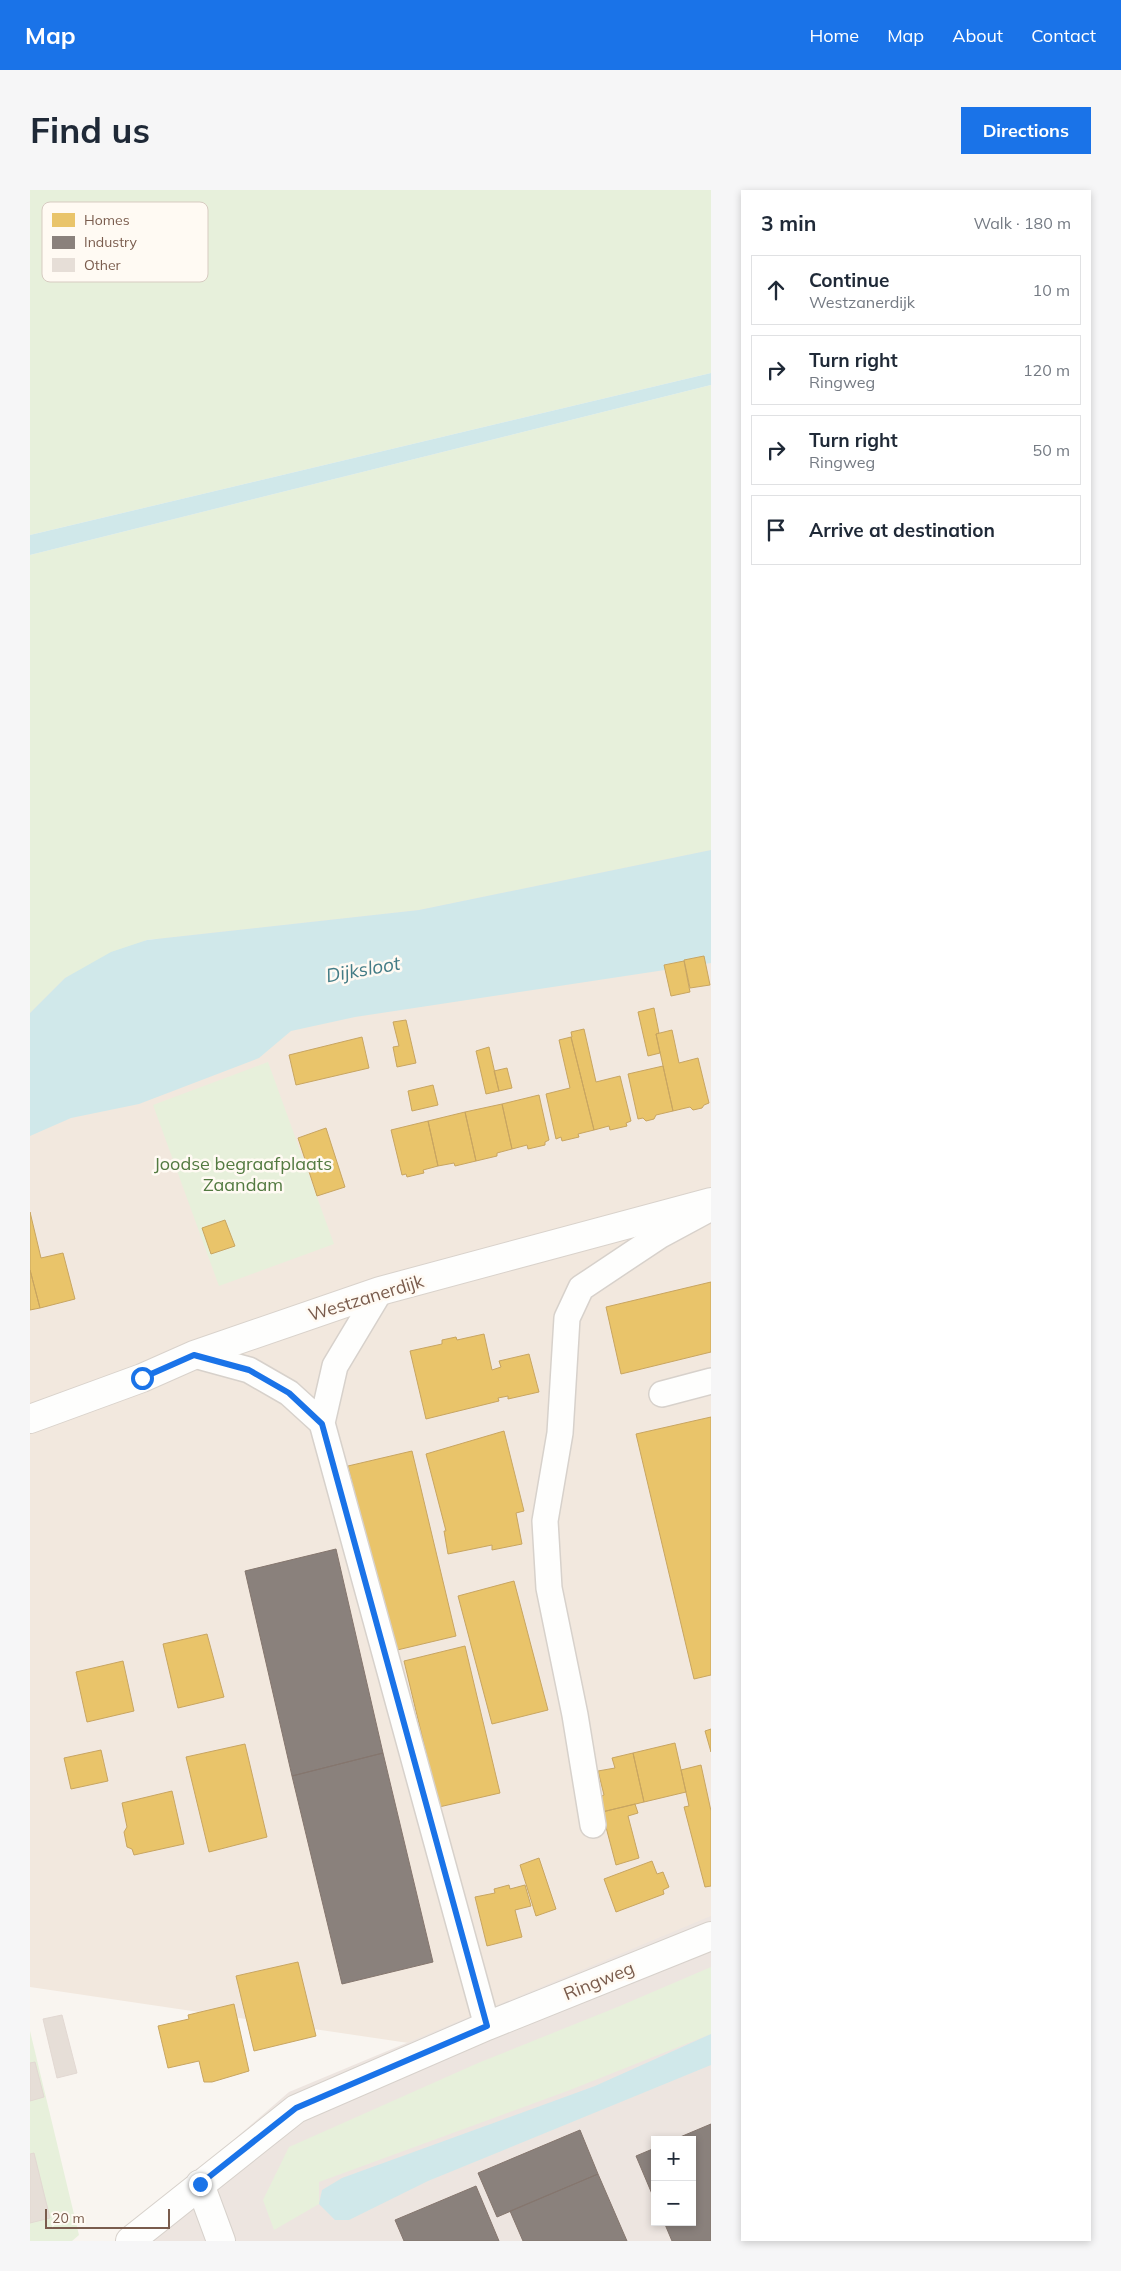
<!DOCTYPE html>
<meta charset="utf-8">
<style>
body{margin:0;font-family:Mulish,sans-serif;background:#f6f6f7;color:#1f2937}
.controls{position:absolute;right:15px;bottom:15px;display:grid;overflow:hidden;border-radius:0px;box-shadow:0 2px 8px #0003}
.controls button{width:45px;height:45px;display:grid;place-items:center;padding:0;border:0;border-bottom:1px solid #e0e1e3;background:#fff;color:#1f2937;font:25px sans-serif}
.scale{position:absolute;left:15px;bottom:12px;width:125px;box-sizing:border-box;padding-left:5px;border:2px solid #7a5c4d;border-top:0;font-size:14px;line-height:18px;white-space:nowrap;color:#7a5c4d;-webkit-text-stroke:4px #fffaf3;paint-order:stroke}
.stop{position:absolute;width:15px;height:15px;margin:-11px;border:4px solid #1a73e8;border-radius:50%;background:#fff}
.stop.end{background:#1a73e8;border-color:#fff;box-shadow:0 1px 5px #0008}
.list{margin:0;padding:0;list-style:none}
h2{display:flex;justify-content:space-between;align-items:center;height:65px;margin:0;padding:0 20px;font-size:21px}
h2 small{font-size:16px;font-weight:400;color:#747a83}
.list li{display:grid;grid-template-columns:32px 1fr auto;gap:15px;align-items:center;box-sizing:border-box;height:70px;margin:0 10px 10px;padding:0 10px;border:1px solid #e0e1e3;border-radius:0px}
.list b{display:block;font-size:19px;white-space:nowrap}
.list p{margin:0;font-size:16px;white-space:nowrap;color:#747a83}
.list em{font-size:16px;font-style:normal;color:#747a83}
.icon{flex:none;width:28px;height:28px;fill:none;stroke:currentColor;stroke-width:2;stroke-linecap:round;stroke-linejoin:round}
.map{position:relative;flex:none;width:681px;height:2051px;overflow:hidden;border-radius:0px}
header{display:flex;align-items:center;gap:30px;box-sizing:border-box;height:70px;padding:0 25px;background:#1a73e8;color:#fff}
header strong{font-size:24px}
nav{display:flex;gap:28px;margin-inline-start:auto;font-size:18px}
.intro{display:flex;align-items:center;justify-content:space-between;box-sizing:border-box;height:120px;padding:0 30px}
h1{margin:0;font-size:35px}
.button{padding:12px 22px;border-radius:0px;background:#1a73e8;color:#fff;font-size:18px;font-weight:700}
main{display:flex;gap:30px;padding:0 30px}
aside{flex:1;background:#fff;border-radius:0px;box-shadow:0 2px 8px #0003}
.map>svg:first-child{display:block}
.residential{fill:#f2e8de}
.industrial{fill:#ede5e0;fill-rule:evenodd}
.green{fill:#e7f0db}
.water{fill:#d0e8ea}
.homes{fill:#e9c46a;stroke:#c8a561}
.industry{fill:#8a817c;stroke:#85766e}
.building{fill:#e6ded7;stroke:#e2d8d2}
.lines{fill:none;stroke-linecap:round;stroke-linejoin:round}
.lane-casing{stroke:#d7d1cb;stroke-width:28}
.street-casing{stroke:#d7d1cb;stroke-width:30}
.secondary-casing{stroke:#d9d2cb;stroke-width:30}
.lane{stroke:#fefefd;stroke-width:25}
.street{stroke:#fefefd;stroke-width:28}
.secondary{stroke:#fefefd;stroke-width:28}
.route{stroke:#1a73e8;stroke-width:6}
.labels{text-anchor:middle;stroke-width:5;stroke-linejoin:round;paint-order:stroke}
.park-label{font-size:18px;fill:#537a41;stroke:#fffaf3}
.street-label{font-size:18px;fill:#7a5c4d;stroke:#fffaf3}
.water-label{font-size:19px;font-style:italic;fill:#437c86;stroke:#fffaf3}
.key{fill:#fffaf3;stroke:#d7cbc1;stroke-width:1}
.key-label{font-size:14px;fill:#7a5c4d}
</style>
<header>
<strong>Map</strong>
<nav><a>Home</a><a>Map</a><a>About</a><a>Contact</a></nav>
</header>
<div class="intro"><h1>Find us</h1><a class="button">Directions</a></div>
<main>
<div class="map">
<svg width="681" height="2051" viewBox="0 0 681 2051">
<rect width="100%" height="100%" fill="#f9f5f0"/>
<!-- residential -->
<path class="residential" d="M681,555V1776L480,1868L0,1797V793Z"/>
<!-- industrial -->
<path class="industrial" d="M681,1726V2051H87L259,1902ZM625,1950H662V2032H625Z"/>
<!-- green -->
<path class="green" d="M0,0H681V183L0,345Z
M681,195V660L389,720L117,750L35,788L0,823V365Z
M238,872L304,1054L189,1096L123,915Z
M681,1777V1844L540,1900L289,1992V2014L244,2040L233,2010L259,1957L448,1873L590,1816Z
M0,1841L49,2045L42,2051H0Z"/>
<!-- water -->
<path class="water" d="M681,183V195L0,365V345Z
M681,660V773L325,827L261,841L229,868L109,914L41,928L0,946V823L35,788L81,762L117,750L389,720Z
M681,1844V1875L398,1991L319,2030H305L289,2014L292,2000L312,1988L565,1896Z"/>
<!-- homes -->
<path class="homes" d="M674,766L680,795L660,798L654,770Z
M654,771L660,802L641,806L634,775Z
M624,818L629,843L626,844L630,863L618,866L608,822Z
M376,830L386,873L367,877L363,857L369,856L363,832Z
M554,839L566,892L590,886L601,931L596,933L597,936L580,940L579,936L564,940L541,847H542L541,842Z
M642,840L649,873L668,868L679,913L674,915L672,918L663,920L660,917L643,921L626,844Z
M332,847L339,878L266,895L259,865Z
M541,847L564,940L548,944L549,947L532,951L531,947L526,949L516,904L540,898L529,850Z
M459,857L469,901L456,904L446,861Z
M633,876L643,921L626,925L624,929L616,931L613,928L608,929L598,884Z
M477,878L482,898L469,901L464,881Z
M403,895L408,915L382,921L378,901Z
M509,905L519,950L515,952V955L498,959L497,955L482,959L472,914Z
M472,914L482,959L467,963V966L446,971L435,922Z
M435,922L446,971L425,976L424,973L408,976L398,931Z
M398,931L408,976L393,980L394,983L377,987L376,984L372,985L361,940Z
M296,938L315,997L287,1006L268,948Z
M0,1022L11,1068L33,1063L45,1109L10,1118L0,1080Z
M195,1030L205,1056L181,1064L172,1038Z
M0,1080L10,1118L0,1120Z
M681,1092V1162L591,1184L576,1117Z
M454,1144L462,1180L471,1177L469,1171L499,1164L509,1202L478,1209V1206L468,1208L469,1211L396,1229L380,1161L412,1154V1150L426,1147L427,1150Z
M681,1227V1485L664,1489L606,1244Z
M474,1241L494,1321L486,1323L492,1354L462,1360V1355L418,1364L414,1341H416L396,1264Z
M382,1261L426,1446L363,1461L318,1276Z
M484,1391L518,1520L462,1534L428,1406Z
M177,1444L194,1507L148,1518L133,1454Z
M435,1456L470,1603L409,1617L374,1471Z
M93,1471L104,1521L57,1532L46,1482Z
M681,1539V1562L675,1541Z
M645,1553L656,1602L614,1612L603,1563Z
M215,1554L237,1647L179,1662L156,1567Z
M71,1560L78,1591L41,1599L34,1568Z
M603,1563L614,1612L572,1622L569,1607L574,1605L568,1581L585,1578L582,1568Z
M671,1575L681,1621V1696L675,1697L654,1617L659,1616L651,1580Z
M142,1601L154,1654L104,1665L102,1659L97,1657L94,1642L97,1637L92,1613Z
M605,1614L608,1623L598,1626L609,1668L586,1675L572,1622Z
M509,1668L526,1719L506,1726L490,1675Z
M622,1671L627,1684L633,1682L639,1697L633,1700L634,1704L586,1722L574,1689Z
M479,1695L480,1699L495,1695L501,1716L485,1720L492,1747L457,1756L445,1707L465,1703L464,1699Z
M268,1772L286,1846L224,1861L206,1786Z
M204,1814L219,1881L182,1892H174L169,1871L138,1878L128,1836L159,1829L158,1825Z"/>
<!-- industry -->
<path class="industry" d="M306,1359L353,1563L262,1586L215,1381Z
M353,1563L403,1772L312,1794L262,1586Z
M681,1934V2051H642L634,2032H662V1950H643Z
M550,1940L568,1984L467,2027L448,1983Z
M625,1958V2011L606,1966Z
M568,1984L597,2051H493L480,2021Z
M446,1996L469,2051H374L365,2030Z"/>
<!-- building -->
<path class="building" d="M32,1825L47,1883L27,1888L13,1829Z
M5,1872L14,1907L0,1911V1873Z
M4,1963L20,2028L0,2033V1964Z"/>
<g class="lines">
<!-- lane casing -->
<g class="lane-casing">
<path id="lane" d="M164,1165L219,1180L259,1203L292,1233L457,1836
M632,1204L681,1191
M292,1233L305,1176L350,1101
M563,1635L545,1525L519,1398L515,1331L530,1243L537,1128L551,1098L629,1046L679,1019"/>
</g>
<!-- street casing -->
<g class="street-casing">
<path id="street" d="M170,1994L191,2051
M100,2051L266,1919L457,1836L681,1746"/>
</g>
<!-- secondary casing -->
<g class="secondary-casing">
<path id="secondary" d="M0,1229L112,1188L164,1165L350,1101L681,1012"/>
</g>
<!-- lane -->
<use href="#lane" class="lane"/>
<!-- street -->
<use href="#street" class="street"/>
<!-- secondary -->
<use href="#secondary" class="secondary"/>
</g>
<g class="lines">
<!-- route -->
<path class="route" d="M112,1188L164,1165L219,1180L259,1203L292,1234L457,1836L266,1918L170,1994"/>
</g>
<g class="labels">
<!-- park labels -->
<g class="park-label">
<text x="213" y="980">Joodse begraafplaats<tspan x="213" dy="21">Zaandam</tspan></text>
</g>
<!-- street labels -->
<g class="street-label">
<text transform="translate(336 1108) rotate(-17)" y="6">Westzanerdijk</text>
<text transform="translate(569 1791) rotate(-22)" y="6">Ringweg</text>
</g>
<!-- water labels -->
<g class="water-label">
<text transform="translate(333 779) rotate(-10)" y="7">Dijksloot</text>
</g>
</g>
<!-- legend -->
<rect x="12" y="12" width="166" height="80" rx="8" class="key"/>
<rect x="22" y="23" width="23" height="14" fill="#e9c46a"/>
<rect x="22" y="46" width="23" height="13" fill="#8a817c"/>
<rect x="22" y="68" width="23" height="14" fill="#e6ded7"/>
<g class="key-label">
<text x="54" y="35">Homes</text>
<text x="54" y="57">Industry</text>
<text x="54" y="80">Other</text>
</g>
</svg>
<div class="controls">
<button>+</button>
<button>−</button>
</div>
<div class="scale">20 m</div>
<div class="stop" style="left:112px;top:1188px"></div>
<div class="stop end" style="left:170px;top:1994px"></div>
</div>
<aside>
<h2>3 min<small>Walk · 180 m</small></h2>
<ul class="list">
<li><svg class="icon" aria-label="ahead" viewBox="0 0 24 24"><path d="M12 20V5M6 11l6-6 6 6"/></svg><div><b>Continue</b><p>Westzanerdijk</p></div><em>10 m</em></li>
<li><svg class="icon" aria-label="right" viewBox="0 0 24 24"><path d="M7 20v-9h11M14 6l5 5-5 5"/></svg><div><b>Turn right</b><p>Ringweg</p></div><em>120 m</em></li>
<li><svg class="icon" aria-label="right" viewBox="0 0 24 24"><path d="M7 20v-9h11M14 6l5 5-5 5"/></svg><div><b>Turn right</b><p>Ringweg</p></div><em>50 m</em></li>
<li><svg class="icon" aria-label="arrive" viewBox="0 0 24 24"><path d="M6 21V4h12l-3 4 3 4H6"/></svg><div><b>Arrive at destination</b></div></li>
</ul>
</aside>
</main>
